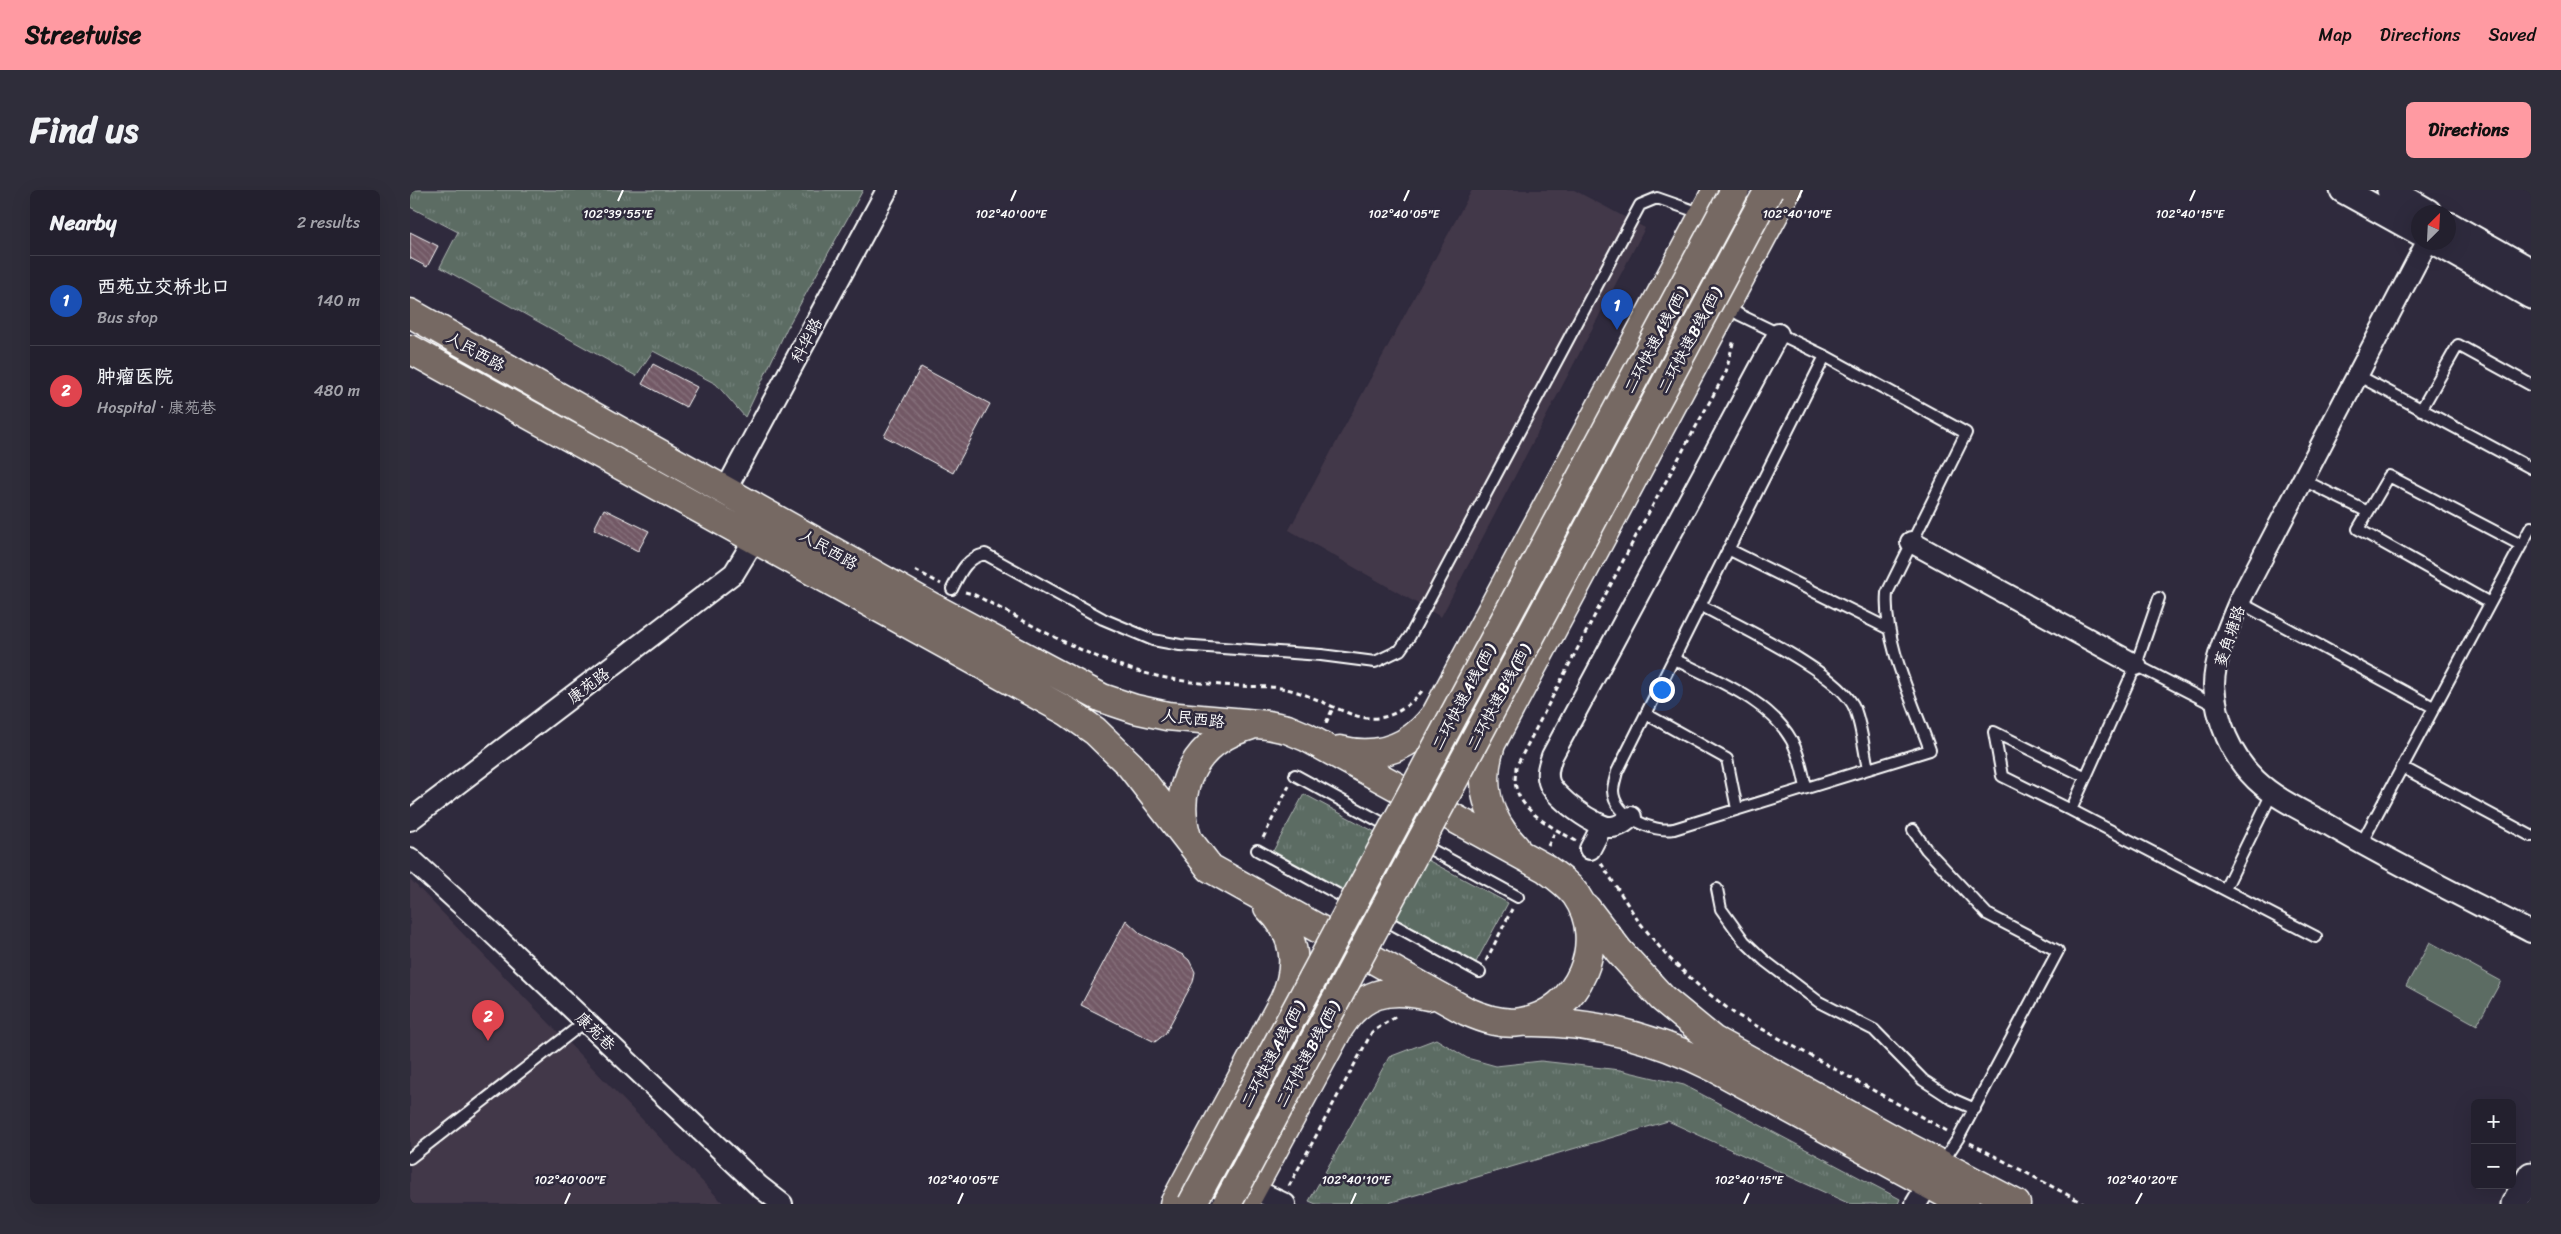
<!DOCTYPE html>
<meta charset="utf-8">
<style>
body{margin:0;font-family:Sriracha,"LXGW WenKai TC",sans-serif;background:#2f2d3a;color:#f1f3f6}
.controls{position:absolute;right:15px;bottom:15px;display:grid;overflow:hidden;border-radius:8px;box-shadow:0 5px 20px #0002}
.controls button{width:45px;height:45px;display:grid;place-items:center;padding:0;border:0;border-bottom:1px solid #403e4a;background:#23202e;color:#f1f3f6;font:25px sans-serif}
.compass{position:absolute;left:2001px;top:15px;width:45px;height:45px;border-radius:50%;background:#23202e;box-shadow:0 5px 20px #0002;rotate:24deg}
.you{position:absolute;left:1251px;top:499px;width:18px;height:18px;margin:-12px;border:4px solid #fff;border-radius:50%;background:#1a73e8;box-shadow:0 0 0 8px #1a73e833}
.badge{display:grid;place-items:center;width:32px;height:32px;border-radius:50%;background:#ff9aa2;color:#fff;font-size:16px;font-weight:700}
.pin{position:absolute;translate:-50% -41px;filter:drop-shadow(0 1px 2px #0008)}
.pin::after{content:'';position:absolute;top:26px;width:18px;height:15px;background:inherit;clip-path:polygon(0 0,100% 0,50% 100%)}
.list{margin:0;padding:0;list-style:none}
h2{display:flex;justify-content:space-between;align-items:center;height:65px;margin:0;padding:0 20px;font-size:21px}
h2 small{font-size:16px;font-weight:400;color:#a3a3aa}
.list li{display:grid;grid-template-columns:32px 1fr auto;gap:15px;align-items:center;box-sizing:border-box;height:90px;padding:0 20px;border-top:1px solid #403e4a}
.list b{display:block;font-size:19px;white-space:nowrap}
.list p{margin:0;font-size:16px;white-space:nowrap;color:#a3a3aa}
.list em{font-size:16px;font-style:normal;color:#a3a3aa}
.map{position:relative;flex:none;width:2121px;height:1014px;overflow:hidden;border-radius:8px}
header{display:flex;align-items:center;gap:30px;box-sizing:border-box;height:70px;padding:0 25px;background:#ff9aa2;color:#111}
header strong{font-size:24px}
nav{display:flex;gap:28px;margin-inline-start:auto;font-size:18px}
.intro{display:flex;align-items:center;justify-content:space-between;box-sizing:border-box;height:120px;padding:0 30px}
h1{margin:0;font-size:35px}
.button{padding:12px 22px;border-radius:8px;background:#ff9aa2;color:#111;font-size:18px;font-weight:700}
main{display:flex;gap:30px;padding:0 30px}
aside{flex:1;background:#23202e;border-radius:8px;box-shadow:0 5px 20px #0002}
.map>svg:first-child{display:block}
.built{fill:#433849}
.grass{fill:url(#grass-tufts);stroke:#aeb6b2}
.pitch{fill:#5c6c64;stroke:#aeb6b2}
.building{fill:url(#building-back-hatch);stroke:#fff}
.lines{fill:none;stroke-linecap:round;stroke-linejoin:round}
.service-casing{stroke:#fff;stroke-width:14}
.minor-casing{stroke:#fff;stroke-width:24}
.tertiary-casing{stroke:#fff;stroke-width:29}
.primary-casing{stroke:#fff;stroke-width:31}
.path{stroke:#fff;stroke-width:3;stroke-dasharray:5 4;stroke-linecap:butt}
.service{stroke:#2f2a3d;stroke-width:10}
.minor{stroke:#2f2a3d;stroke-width:20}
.tertiary{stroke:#2f2a3d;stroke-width:25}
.primary{stroke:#766964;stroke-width:28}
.trunk-bridge-casing{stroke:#fff;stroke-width:31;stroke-linecap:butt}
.trunk-bridge{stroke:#766964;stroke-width:28}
.ticks{fill:none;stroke:#fff;stroke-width:2}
.labels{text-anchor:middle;stroke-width:5;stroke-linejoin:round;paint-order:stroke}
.street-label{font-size:16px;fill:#fff;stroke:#2f2a3d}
.ticks-label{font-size:12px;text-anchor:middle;fill:#fff;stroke:#2f2a3d;stroke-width:5;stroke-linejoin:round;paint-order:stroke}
</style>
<header>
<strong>Streetwise</strong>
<nav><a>Map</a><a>Directions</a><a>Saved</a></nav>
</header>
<div class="intro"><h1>Find us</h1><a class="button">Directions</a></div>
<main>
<aside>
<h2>Nearby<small>2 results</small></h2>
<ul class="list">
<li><span class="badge" style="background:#1a4fb4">1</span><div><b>西苑立交桥北口</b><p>Bus stop</p></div><em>140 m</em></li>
<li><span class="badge" style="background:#e0444e">2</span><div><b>肿瘤医院</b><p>Hospital · 康苑巷</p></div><em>480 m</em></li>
</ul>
</aside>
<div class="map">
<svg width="2121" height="1014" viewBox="0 0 2121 1014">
<defs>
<pattern id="grass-tufts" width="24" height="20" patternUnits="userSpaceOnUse" patternTransform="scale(1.25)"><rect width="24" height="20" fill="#5c6c64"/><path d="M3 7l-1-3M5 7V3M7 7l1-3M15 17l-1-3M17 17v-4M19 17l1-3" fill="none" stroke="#74827b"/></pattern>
<pattern id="building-back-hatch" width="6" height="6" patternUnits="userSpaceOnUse" patternTransform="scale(1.25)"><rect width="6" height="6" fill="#725965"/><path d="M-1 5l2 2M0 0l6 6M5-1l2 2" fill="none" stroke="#87727c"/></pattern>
</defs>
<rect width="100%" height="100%" fill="#2f2a3d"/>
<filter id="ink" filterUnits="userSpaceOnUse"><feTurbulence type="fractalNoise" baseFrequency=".02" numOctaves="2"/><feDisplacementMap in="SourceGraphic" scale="10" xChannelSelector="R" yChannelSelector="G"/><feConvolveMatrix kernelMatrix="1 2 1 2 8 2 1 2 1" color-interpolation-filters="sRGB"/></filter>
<g filter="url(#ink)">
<!-- built -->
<path class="built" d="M1062,0H1164L1235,38L1031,427L879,340Z
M0,689L314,1014H0Z"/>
<!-- grass -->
<path class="grass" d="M0,0H453L377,138L335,227L306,194L243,161L226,186L30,77L48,42L0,17Z
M894,604L1098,713L1065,774L861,665Z
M1026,849L1057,868L1086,876L1131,871L1210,880L1274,895L1490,1009L1488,1014H1440L1258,931L975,1014H906L899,1011L979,867Z"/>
<!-- pitch -->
<path class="pitch" d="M2020,752L2091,791L2067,835L1996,796Z"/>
<!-- building -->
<path class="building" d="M0,42L28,56L17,77L0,68Z
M243,174L287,197L276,217L232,194Z
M511,177L580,214L543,283L474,246Z
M194,319L239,341L228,361L184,339Z
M716,730L731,744L773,765L779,770L785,782L783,792L755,844L745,852L671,815Z"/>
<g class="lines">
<!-- service casing -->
<g class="service-casing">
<path id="service" d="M1316,116L1330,125L1415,166L1556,243L1477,403C1473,451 1504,514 1520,560L1264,639C1243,643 1204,626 1203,601C1203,595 1206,587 1207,582L1415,166
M1949,186L2121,278
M2011,220L2048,155L2121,195
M1893,290L1958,322L1948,339L2080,413
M1958,322L1979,286L2111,355
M1318,359L1479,439
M542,399C550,383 556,368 575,364L693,429L743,450L770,455L911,465L965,472L990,460L1000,446L1230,15L1247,8L1293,24
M1829,412L2023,517
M1290,415C1326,435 1431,483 1445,519C1452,538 1454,560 1458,579
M1264,469C1303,489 1359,509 1382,551C1389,565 1393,582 1396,598
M1726,475L1749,408
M1806,516L1726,475L1661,620L1906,747
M1236,524L1317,569L1327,619
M1992,577L2121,646
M885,585L1108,707
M1661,620L1592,586L1584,542L1676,587
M1503,640L1516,659L1577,724L1648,761L1549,947L1532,973
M1951,654L2121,337
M847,660L1070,782
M1307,699L1311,719L1334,751L1355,771L1409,812L1464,840L1513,890L1542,909L1565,919
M1815,699L1862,603
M0,968L176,831"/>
</g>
<!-- minor casing -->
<g class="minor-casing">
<path id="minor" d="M2017,52L1829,412C1819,436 1804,469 1804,495C1806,530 1821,566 1846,590C1866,609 1893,621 1917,634C1983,673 2053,707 2121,742
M315,301L477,0
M1501,352L1726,475
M1221,627C1215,632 1209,637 1201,637C1186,638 1143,606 1139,592C1136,583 1139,575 1142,566L1368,144
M0,630L324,383L344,350
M1180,659L1192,636
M0,668L78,739L349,996L372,1014
M843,999L875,1014
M1506,1014L1518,994"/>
</g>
<!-- tertiary casing -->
<g class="tertiary-casing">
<path id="tertiary" d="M1933,0L2009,42
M1980,0L2018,22
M2039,35L2121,81
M2026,52L2121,106
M2104,1014L2121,985"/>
</g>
<!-- primary casing -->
<g class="primary-casing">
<path id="primary" d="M0,123L520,416L692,508L725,519L757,526L858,535L877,539L896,547L1135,678C1146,686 1158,694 1166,705C1199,752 1169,823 1111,832C1092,835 1074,829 1056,821L800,678L720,575L685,541L658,522L0,159
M930,560C970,570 1002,557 1026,524L1307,0
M777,647C761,595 788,550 839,536
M1105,657C1076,627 1068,593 1081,554L1377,0
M1176,718L1209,761L1252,808L1303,850L1488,952L1606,1014
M1118,832C1184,831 1246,848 1305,878L1555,1014
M764,1014L874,810C890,775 886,744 858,717
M834,1014L929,838C951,803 978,796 1018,806"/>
</g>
<!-- path -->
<path class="path" d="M505,380L531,394
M555,402L563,404C627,437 690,477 762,489C784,493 807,495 830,496C843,497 858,496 871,498C928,508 961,559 1012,501
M916,533L923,518
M853,648L879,596
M1166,651C1145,639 1111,622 1106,597C1104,591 1106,583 1106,577L1227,344L1316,182L1324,149
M1138,656L1146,640
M1191,673L1227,729L1256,765L1290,797L1325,824L1537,941
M1076,771L1102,719
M1560,953L1675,1014
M879,996L962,842L988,825"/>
<!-- service -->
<use href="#service" class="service"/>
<!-- minor -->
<use href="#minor" class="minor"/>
<!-- tertiary -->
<use href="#tertiary" class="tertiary"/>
<!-- primary -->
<use href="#primary" class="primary"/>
<!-- trunk-bridge casing -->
<g class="trunk-bridge-casing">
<path id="trunk-bridge" d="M782,1014L1325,0
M817,1014L1359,0"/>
</g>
<!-- trunk-bridge -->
<use href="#trunk-bridge" class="trunk-bridge"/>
</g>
</g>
<!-- ticks -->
<path class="ticks" d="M208,11L213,0M601,11L606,0M994,11L999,0M1387,11L1392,0M1780,11L1785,0M155,1014L160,1003M548,1014L553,1003M941,1014L946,1003M1334,1014L1339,1003M1726,1014L1732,1003"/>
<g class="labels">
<!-- street labels -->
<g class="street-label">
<text transform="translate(396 150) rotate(-62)" y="6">科华路</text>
<text transform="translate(1245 150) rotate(-62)" y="6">二环快速A线(西)</text>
<text transform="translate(1279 150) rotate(-62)" y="6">二环快速B线(西)</text>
<text transform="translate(66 161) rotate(29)" y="6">人民西路</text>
<text transform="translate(419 359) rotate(30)" y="6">人民西路</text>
<text transform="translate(1819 446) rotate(-72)" y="6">菱角塘路</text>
<text transform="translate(178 495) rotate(-37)" y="6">康苑路</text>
<text transform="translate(1053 507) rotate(-62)" y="6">二环快速A线(西)</text>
<text transform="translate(1088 507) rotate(-62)" y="6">二环快速B线(西)</text>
<text transform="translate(783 528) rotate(6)" y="6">人民西路</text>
<text transform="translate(186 841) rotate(44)" y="6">康苑巷</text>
<text transform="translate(862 864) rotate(-62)" y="6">二环快速A线(西)</text>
<text transform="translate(897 864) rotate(-62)" y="6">二环快速B线(西)</text>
</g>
</g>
<g class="ticks-label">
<text x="601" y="28">102°40'00"E</text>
<text x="994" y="28">102°40'05"E</text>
<text x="208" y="28">102°39'55"E</text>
<text x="1387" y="28">102°40'10"E</text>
<text x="1780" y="28">102°40'15"E</text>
<text x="160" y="994">102°40'00"E</text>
<text x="553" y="994">102°40'05"E</text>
<text x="946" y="994">102°40'10"E</text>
<text x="1339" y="994">102°40'15"E</text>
<text x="1732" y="994">102°40'20"E</text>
</g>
</svg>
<div class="controls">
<button>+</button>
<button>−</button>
</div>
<svg class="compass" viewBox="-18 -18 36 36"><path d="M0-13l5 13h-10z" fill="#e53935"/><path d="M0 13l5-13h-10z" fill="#a3a3aa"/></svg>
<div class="you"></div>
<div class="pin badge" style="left:1207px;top:140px;background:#1a4fb4">1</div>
<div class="pin badge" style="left:78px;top:851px;background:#e0444e">2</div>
</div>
</main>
